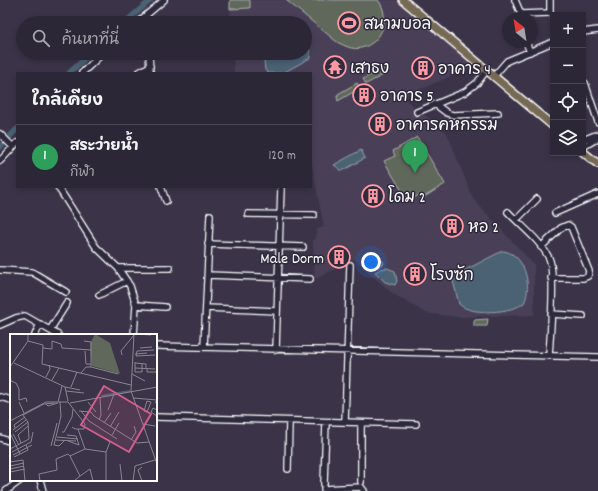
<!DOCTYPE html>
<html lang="th">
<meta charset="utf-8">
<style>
body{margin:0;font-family:Dekko,"Playpen Sans Thai",sans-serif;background:#383342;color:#f1f3f6}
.controls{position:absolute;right:12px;top:12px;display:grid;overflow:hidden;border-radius:0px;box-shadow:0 2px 6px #0003}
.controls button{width:36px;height:36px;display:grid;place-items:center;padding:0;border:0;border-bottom:1px solid #484452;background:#2c2737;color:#f1f3f6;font:20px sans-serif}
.compass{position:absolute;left:502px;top:12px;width:36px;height:36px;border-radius:50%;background:#2c2737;box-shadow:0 2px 6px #0003;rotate:330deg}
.you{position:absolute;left:371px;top:262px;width:14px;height:14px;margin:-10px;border:3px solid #fff;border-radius:50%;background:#1a73e8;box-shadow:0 0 0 6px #1a73e833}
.badge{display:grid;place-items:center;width:26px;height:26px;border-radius:50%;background:#95b2f1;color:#fff;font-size:13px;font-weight:700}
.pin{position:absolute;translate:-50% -33px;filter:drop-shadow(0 1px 2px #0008)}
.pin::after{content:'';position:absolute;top:21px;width:14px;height:12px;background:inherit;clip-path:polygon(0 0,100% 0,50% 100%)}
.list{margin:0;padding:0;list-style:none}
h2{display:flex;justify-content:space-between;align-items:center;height:52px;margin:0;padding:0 16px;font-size:17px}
h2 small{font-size:13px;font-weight:400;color:#a6a5ad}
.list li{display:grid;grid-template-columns:26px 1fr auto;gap:12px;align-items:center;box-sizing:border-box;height:64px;padding:0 16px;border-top:1px solid #484452}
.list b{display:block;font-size:15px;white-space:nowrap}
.list p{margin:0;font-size:13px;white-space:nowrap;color:#a6a5ad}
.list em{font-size:13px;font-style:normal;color:#a6a5ad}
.icon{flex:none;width:22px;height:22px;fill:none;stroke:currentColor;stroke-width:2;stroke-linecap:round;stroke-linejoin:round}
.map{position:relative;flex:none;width:598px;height:491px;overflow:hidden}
.search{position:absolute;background:#2c2737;box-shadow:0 2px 6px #0003;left:16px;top:16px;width:296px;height:44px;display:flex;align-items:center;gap:10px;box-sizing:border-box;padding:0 14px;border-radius:22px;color:#a6a5ad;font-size:15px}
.panel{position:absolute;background:#2c2737;box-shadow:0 2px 6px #0003;left:16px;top:72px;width:296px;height:116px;border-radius:0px}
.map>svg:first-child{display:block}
.built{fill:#494158}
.green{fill:#60675b;stroke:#b0b3ad}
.water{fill:#4b6275;stroke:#93a1ac}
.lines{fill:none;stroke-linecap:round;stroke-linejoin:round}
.canal{stroke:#4b6275;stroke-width:5.5}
.minor-casing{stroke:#fff;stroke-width:8}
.major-casing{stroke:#fff;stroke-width:10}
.minor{stroke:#2f2a3d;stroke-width:5.5}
.major{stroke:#776a54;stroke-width:7}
.labels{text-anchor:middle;stroke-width:3;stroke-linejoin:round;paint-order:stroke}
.poi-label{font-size:16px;fill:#fff;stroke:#2f2a3d;text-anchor:start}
.inset-river{fill:none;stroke:#4b6275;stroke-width:2}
.inset-road{fill:none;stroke:#898592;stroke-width:1}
.view{fill:#d45d8c;fill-opacity:0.15;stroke:#d45d8c;stroke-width:2}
.inset-edge{fill:none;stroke:#fff;stroke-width:2}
</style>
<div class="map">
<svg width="598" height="491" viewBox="0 0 598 491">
<rect width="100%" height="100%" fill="#3b3449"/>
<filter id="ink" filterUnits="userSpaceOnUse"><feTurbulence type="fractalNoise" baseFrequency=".025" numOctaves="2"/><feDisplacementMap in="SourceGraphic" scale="8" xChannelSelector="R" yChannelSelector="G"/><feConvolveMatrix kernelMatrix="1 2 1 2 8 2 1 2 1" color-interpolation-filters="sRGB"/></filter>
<g filter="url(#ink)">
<!-- built -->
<path class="built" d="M230,0H396L475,66L402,97L447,133L473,199L534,265V315L459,317L426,313L392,293L354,259L315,279L313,240L316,238L317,229L324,227L311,160V73H234L233,53H305V23H231Z"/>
<!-- green -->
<path class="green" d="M230,0H250V8L230,9Z
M286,0H378C391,16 383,43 361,48C352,50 345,46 337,42Z
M381,69H385L387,73L366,84L363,79Z
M357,83L360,88L338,101L337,97L338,94Z
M417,137L445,184L421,199L419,195L408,201L384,161L395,156L393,151Z
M488,319L487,326H474V320Z"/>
<!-- water -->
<path class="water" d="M305,46L310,51V58L283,73H268L265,70L263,53H305Z
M361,150L365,158L342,171L334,165Z
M502,251C524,252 533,285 524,303C512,313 471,316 459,304L452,277Z
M372,253L383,261L384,264L376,268L366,261V257Z
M387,268L395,271L397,281L395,285L385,282L375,272L380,269Z"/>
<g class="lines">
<!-- canal -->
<path class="canal" d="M124,23L151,0
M69,73L91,53
M0,147L17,129"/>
<!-- minor casing -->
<g class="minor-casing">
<path id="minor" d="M515,0L521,14L550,13V0
M137,23L164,0
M583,32L598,30
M526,42L530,52
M149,53L150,73
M82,73L103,53
M138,73L150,66
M494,76L507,61L553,42
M585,83L598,122
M435,104L447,113L453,115L498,113
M417,112L465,92L477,83L487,70
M0,134L13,147
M583,140L598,134
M583,147L598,138
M0,161L17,143
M58,187L96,247L118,268L130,286L136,305L134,335
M161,187L166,201
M508,212C521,226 540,240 549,258C556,273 550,336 549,356
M555,213L598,194
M248,214L314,215
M516,220L537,199
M208,244L303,247
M541,247L561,228L568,225L571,227L589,271L588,276L583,278H551
M118,268H170
M0,270L32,272L66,292
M208,275L310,279
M99,295L127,281
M136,305L165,307
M206,308L276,311
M551,314L583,316
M0,325L16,318L25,316L58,335
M50,330L67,303
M35,335L40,324
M156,346L598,357
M204,347L210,215
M276,350L281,187
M0,397L11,400
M156,417L416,424
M345,422L350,265
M0,438L11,442
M288,469L289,422
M40,480L43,491
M361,482V423
M324,484L326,422
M324,489L361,487L364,491
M6,491L21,480"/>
</g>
<!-- major casing -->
<g class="major-casing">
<path id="major" d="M403,0L553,126
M583,152L598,164"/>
</g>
<!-- minor -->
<use href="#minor" class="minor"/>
<!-- major -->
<use href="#major" class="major"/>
</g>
</g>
<!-- icons -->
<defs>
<g id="stadium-ring" transform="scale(1.15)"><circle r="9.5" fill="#2f2a3d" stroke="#ff9aa2" stroke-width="1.5"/><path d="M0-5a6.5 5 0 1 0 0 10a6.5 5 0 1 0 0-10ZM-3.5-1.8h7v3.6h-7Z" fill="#ff9aa2"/></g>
<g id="temple-ring" transform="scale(1.15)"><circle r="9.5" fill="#2f2a3d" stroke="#ff9aa2" stroke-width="1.5"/><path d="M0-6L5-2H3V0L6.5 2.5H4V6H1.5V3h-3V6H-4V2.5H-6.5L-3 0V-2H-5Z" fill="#ff9aa2"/></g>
<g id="building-ring" transform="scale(1.15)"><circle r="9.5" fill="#2f2a3d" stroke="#ff9aa2" stroke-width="1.5"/><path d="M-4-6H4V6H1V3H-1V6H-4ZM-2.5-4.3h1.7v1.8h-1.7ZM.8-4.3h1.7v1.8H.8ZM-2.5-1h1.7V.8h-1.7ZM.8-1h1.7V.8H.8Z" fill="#ff9aa2"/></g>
</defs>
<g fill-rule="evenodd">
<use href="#stadium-ring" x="349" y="23"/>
<use href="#temple-ring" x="335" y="67"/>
<use href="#building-ring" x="423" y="68"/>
<use href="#building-ring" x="364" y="95"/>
<use href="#building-ring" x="380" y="124"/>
<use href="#building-ring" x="373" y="196"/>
<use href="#building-ring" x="452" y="226"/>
<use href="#building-ring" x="339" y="257"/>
<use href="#building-ring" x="415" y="274"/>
</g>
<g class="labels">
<!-- poi labels -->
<g class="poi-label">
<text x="364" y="29">สนามบอล</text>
<text x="350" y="73">เสาธง</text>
<text x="438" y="74">อาคาร 4</text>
<text x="380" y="101">อาคาร 5</text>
<text x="396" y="130">อาคารคหกรรม</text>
<text x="388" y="202">โดม 2</text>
<text x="468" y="232">หอ 2</text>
<text x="324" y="263" text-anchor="end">Male Dorm</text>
<text x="430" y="280">โรงซัก</text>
</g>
</g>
<!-- overview -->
<g transform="translate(10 334)">
<rect width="147" height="147" fill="#3b3449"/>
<path d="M85,0L100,9L110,40L82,32L80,10Z" fill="#60675b"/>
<path class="inset-river" d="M91,62L120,57"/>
<path class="inset-road" d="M18,0V7L33,11L32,30L121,51M124,0L121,57L147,130M126,0L141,1M74,7L81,8V16M33,14L42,15V7L51,10L52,14L81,16V33H76L71,39M130,14L142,13M144,16L127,17L126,22L145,21M75,17L76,30H81M125,20L137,19M112,21L111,17L124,1M125,28V38H132V30M4,29L55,53L70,56M125,29L136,30V34M0,33L18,7M81,33L108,40M125,34L145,35M137,34V38H146M122,40L135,47M0,41L1,47L6,49L9,55V66L16,64L17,68M36,43L40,35L39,31M42,46L49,34M55,53L58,67M61,53L67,38M56,57L74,59M123,64L147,66L145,69M137,67L134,77L137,78L141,68L137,67M9,68L14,79M48,68L52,52M50,68L51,82L44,111L49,112L54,107M78,68L86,78M60,69L147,53M36,70L38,72L48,69M98,76L104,60M147,76L143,74L141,78L147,82M69,77L81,78L84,82L127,109L139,108M71,77L79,87L107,105M13,81L34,70L45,69M89,86L91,81L90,64M0,87L36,68H58L75,90L74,95H65L62,93M94,89L101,79M133,90L145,92M100,93L109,78M5,94L4,91L15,83M68,95L75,115M3,96L16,86M5,98L18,88M52,98H54L62,83L63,75M3,100L9,111M1,101L10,120M57,101L66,102L69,111L58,107M102,101L109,89M47,103L68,105M46,106L66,107M121,106L126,98L124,92M11,109L8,101L18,92M41,112L47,89M0,115L19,105L18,88L12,80M2,118L21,108L23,98M3,121L22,111M4,123L18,116L16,111M0,128L13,126L15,147M110,130L112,147M0,132L14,129M0,135L14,132M0,138L15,135M70,142L80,135L83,147M30,147L29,140L47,136L46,125L58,120L60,122M64,147L70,142L60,122L75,115L96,118M96,147V118L100,108L97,106M123,147L125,132L145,126M132,147L128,136L132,133"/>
<path class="view" d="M94,52L141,80L119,118L71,91Z"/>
<rect width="147" height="147" class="inset-edge"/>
</g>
</svg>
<div class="controls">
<button>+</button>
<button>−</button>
<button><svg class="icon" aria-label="locate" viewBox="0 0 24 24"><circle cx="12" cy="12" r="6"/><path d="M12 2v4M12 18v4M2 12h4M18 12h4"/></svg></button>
<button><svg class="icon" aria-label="layers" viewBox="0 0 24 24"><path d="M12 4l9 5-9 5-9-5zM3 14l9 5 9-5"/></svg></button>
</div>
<svg class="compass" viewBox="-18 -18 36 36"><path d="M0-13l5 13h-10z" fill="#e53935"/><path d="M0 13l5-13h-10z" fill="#a6a5ad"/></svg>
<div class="you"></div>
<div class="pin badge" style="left:415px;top:173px;background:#2e9e5b">1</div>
<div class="search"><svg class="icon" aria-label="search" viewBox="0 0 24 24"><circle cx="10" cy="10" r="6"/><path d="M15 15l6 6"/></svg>ค้นหาที่นี่</div>
<section class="panel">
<h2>ใกล้เคียง<small></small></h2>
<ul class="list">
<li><span class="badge" style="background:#2e9e5b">1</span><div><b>สระว่ายน้ำ</b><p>กีฬา</p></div><em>120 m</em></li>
</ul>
</section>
</div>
